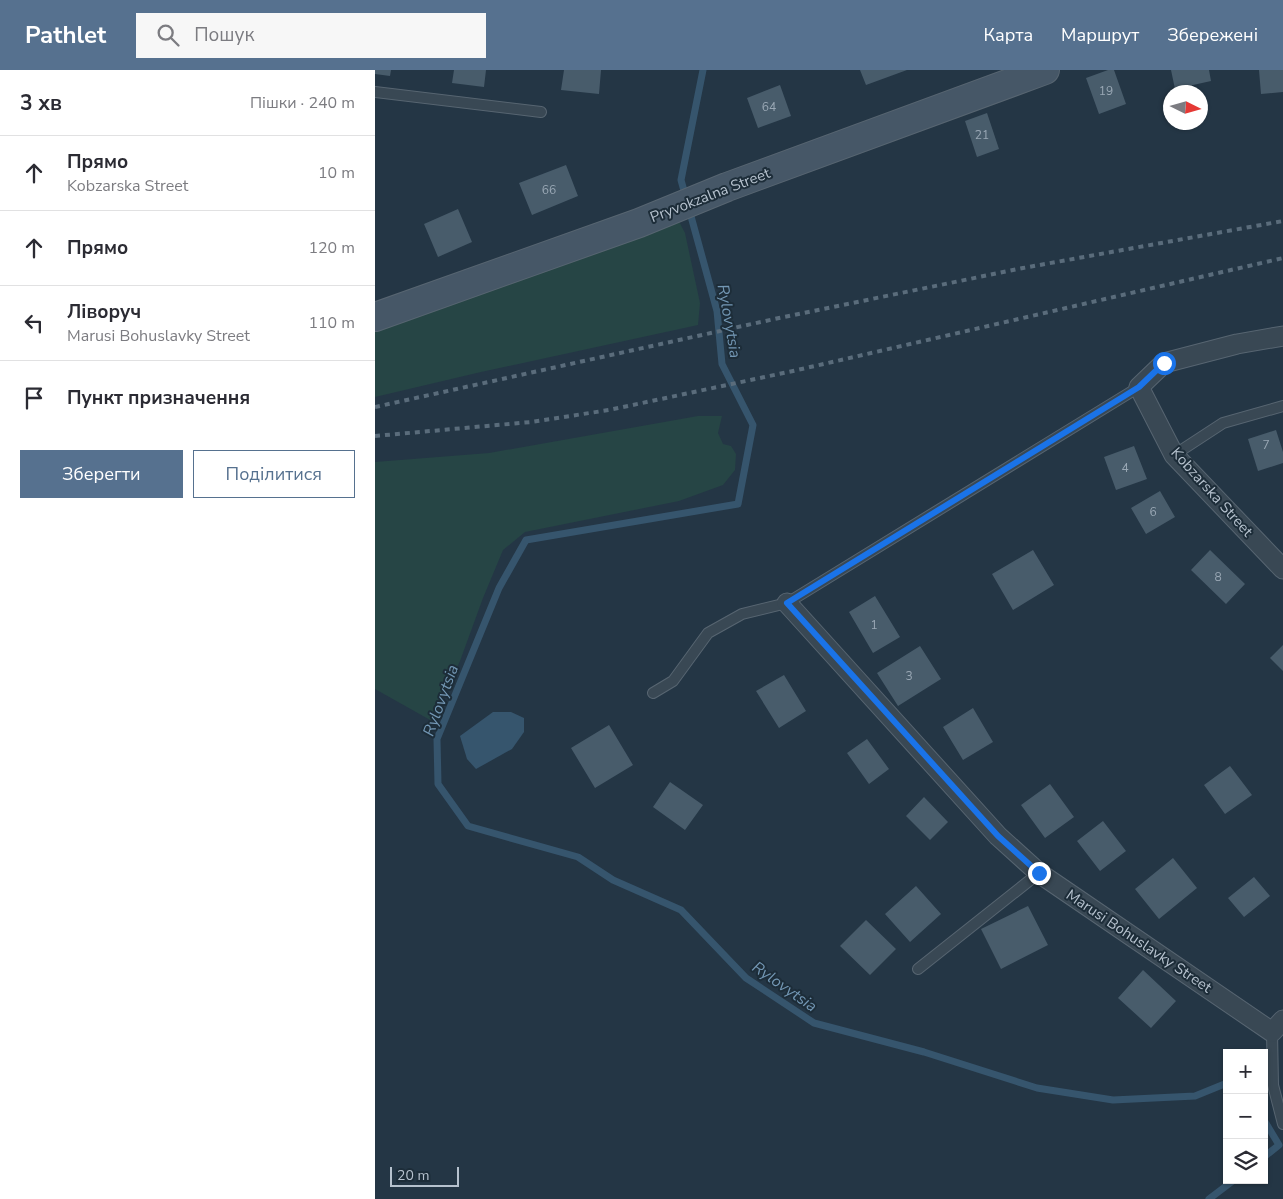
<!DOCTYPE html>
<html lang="uk">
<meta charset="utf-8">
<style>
body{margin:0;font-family:"Nunito Sans",sans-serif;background:#f7f7f7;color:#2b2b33}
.controls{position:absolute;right:15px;bottom:15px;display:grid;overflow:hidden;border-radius:0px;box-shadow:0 1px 4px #0004}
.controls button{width:45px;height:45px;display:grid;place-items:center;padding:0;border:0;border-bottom:1px solid #e1e1e2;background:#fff;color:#2b2b33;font:25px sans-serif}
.compass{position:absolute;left:788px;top:15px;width:45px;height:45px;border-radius:50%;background:#fff;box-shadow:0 1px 4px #0004;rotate:95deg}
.scale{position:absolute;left:15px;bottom:12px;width:69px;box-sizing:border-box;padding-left:5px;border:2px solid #b6c2ce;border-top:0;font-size:14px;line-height:18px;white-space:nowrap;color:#b6c2ce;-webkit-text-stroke:4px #1d2d39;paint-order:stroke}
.stop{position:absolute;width:15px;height:15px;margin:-11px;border:4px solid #1a73e8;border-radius:50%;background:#fff}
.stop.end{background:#1a73e8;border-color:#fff;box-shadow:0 1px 5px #0008}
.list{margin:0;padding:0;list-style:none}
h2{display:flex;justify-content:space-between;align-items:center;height:65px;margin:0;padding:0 20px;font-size:21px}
h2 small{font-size:16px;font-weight:400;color:#7c7c81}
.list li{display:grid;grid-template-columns:32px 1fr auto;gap:15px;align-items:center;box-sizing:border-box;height:75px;padding:0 20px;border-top:1px solid #e1e1e2}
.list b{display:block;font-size:19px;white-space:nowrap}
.list p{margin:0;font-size:16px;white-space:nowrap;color:#7c7c81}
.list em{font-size:16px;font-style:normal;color:#7c7c81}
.actions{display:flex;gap:10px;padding:15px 20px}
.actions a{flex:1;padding:11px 0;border:1px solid #56718f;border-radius:0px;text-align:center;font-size:18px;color:#56718f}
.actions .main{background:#56718f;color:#fff}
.icon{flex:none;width:28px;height:28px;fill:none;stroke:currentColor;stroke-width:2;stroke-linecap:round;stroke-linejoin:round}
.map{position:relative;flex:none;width:908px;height:1129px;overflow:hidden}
header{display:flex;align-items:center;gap:30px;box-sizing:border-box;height:70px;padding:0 25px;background:#56718f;color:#fff}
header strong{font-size:24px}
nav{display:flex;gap:28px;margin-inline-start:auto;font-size:18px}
.search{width:350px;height:45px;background:#f7f7f7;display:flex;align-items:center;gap:12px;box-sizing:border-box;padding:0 18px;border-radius:0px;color:#7c7c81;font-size:19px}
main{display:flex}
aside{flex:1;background:#fff}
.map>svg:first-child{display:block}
.green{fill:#264545}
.water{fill:#36556d}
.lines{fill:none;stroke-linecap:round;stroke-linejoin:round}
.stream{stroke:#36556d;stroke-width:7}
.building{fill:#485c6b}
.lane-casing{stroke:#576571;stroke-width:12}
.street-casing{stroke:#576571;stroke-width:21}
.secondary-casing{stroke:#576571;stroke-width:30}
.lane{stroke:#394854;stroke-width:10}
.street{stroke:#394854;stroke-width:19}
.secondary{stroke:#465767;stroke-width:28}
.rail{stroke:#5a6c7b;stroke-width:4;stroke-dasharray:5 5;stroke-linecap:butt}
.route{stroke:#1a73e8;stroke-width:6}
.labels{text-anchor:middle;stroke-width:4;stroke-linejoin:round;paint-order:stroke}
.number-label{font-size:12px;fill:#9aa8b5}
.street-label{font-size:15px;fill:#b6c2ce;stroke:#1d2d39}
.water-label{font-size:16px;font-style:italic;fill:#7397b4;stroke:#1d2d39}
</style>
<header>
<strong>Pathlet</strong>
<div class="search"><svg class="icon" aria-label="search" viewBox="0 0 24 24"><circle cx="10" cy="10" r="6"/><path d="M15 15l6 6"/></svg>Пошук</div>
<nav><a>Карта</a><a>Маршрут</a><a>Збережені</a></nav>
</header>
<main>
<aside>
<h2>3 хв<small>Пішки · 240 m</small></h2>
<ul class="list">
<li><svg class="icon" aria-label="ahead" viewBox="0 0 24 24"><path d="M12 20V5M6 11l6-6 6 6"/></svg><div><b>Прямо</b><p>Kobzarska Street</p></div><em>10 m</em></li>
<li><svg class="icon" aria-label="ahead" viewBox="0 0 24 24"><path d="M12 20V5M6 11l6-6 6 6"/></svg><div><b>Прямо</b></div><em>120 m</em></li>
<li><svg class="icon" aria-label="left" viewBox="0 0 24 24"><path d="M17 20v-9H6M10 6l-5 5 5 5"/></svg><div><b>Ліворуч</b><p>Marusi Bohuslavky Street</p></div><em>110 m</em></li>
<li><svg class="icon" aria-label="arrive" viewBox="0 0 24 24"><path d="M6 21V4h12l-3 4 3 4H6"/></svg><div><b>Пункт призначення</b></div></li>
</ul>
<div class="actions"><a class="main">Зберегти</a><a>Поділитися</a></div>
</aside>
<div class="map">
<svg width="908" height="1129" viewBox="0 0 908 1129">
<rect width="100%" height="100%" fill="#243645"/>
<!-- green -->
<path class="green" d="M297,138L310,163L325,233L323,255L106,302L0,327V246Z
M323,346H347L343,363L348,374L356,376L361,384L360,400L348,415L304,431L150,462L128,480L108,528L85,591L57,651L0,619V392L114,383Z"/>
<!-- water -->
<path class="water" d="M118,642H136L149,648V662L137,679L101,699L92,689L85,666Z"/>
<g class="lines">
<!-- stream -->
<path class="stream" d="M311,128L306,110L328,0
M314,139L342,241L347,294L378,355L363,434L151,470L124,518L62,669L63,714L93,756L203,787L238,810L306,840L371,908L439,953L549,982L662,1018L738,1030L820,1026L852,1013
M889,1050L904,1075L889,1087
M834,1129L859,1110"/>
</g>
<!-- building -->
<path class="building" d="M0,0H16L15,6L0,4Z
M79,0H111L109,17L77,13Z
M189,0H226L224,24L186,20Z
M485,0H532L491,15Z
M733,0H739L751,34L724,44L711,8Z
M796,0H834L836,11L800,19Z
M884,0H908V22L886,24Z
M405,15L416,46L383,58L372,28Z
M612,43L624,79L602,87L590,51Z
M191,95L203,126L157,145L144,113Z
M83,139L97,172L63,187L49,154Z
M901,360L908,382V393L883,401L873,369Z
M759,376L772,409L741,420L729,387Z
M785,421L800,447L771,464L756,438Z
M658,480L679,515L638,540L617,504Z
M835,480L870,514L851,534L816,500Z
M500,526L525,567L498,583L474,542Z
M908,575V601L895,588Z
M545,576L566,609L523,636L502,603Z
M409,605L431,641L404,658L381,621Z
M598,638L618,672L588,690L568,657Z
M234,655L258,695L220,718L196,678Z
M492,669L514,699L494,714L472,683Z
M855,696L877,725L850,744L829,715Z
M295,712L328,735L310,760L278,737Z
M675,714L699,747L670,768L646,735Z
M549,727L573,752L555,770L531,746Z
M728,751L751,781L725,801L702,771Z
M798,788L822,818L784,849L760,819Z
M879,807L895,826L869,847L853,828Z
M541,816L566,844L535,872L510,844Z
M653,836L673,875L626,899L606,859Z
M491,850L521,879L495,905L465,876Z
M768,900L801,931L776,958L743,928Z"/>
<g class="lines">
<!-- lane casing -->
<g class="lane-casing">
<path id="lane" d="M0,22L166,42
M799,385L848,353L908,336
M278,623L298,611L333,563L367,544L412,533L764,317
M543,899L664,803
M897,962L898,1015L908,1054"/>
</g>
<!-- street casing -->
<g class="street-casing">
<path id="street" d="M908,266L862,274L789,293L764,317L799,385L908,499
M412,533L623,766L664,803L897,962L908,950"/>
</g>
<!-- secondary casing -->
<g class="secondary-casing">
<path id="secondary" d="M0,247L264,153L352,117L670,0"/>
</g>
<!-- lane -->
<use href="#lane" class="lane"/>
<!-- street -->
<use href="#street" class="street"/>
<!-- secondary -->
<use href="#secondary" class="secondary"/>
<!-- rail -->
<path class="rail" d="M0,337L404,248L648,198L908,151
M0,366L156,352L234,340L418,301L908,188"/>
</g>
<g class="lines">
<!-- route -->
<path class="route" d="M664,803L623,766L412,533L764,317L789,293"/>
</g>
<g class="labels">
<!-- number labels -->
<g class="number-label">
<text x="731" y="25">19</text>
<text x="394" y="41">64</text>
<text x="607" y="69">21</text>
<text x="174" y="124">66</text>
<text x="891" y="379">7</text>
<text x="750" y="402">4</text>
<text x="778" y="446">6</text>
<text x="843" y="511">8</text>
<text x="499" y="559">1</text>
<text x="534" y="610">3</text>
</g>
<!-- street labels -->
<g class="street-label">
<text transform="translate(335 125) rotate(-21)" y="5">Pryvokzalna Street</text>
<text transform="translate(837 422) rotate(48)" y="5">Kobzarska Street</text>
<text transform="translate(764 871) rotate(34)" y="5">Marusi Bohuslavky Street</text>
</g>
<!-- water labels -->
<g class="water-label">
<text transform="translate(355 251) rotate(80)" y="6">Rylovytsia</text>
<text transform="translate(65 630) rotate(-70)" y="6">Rylovytsia</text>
<text transform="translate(410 916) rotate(35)" y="6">Rylovytsia</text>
</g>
</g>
</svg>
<div class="controls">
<button>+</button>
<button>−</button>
<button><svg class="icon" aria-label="layers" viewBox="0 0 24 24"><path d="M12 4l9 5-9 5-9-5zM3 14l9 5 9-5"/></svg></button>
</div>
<svg class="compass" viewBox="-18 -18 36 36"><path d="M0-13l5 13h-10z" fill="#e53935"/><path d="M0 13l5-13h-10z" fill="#7c7c81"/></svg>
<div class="scale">20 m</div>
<div class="stop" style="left:789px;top:293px"></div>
<div class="stop end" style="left:664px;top:803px"></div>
</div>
</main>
